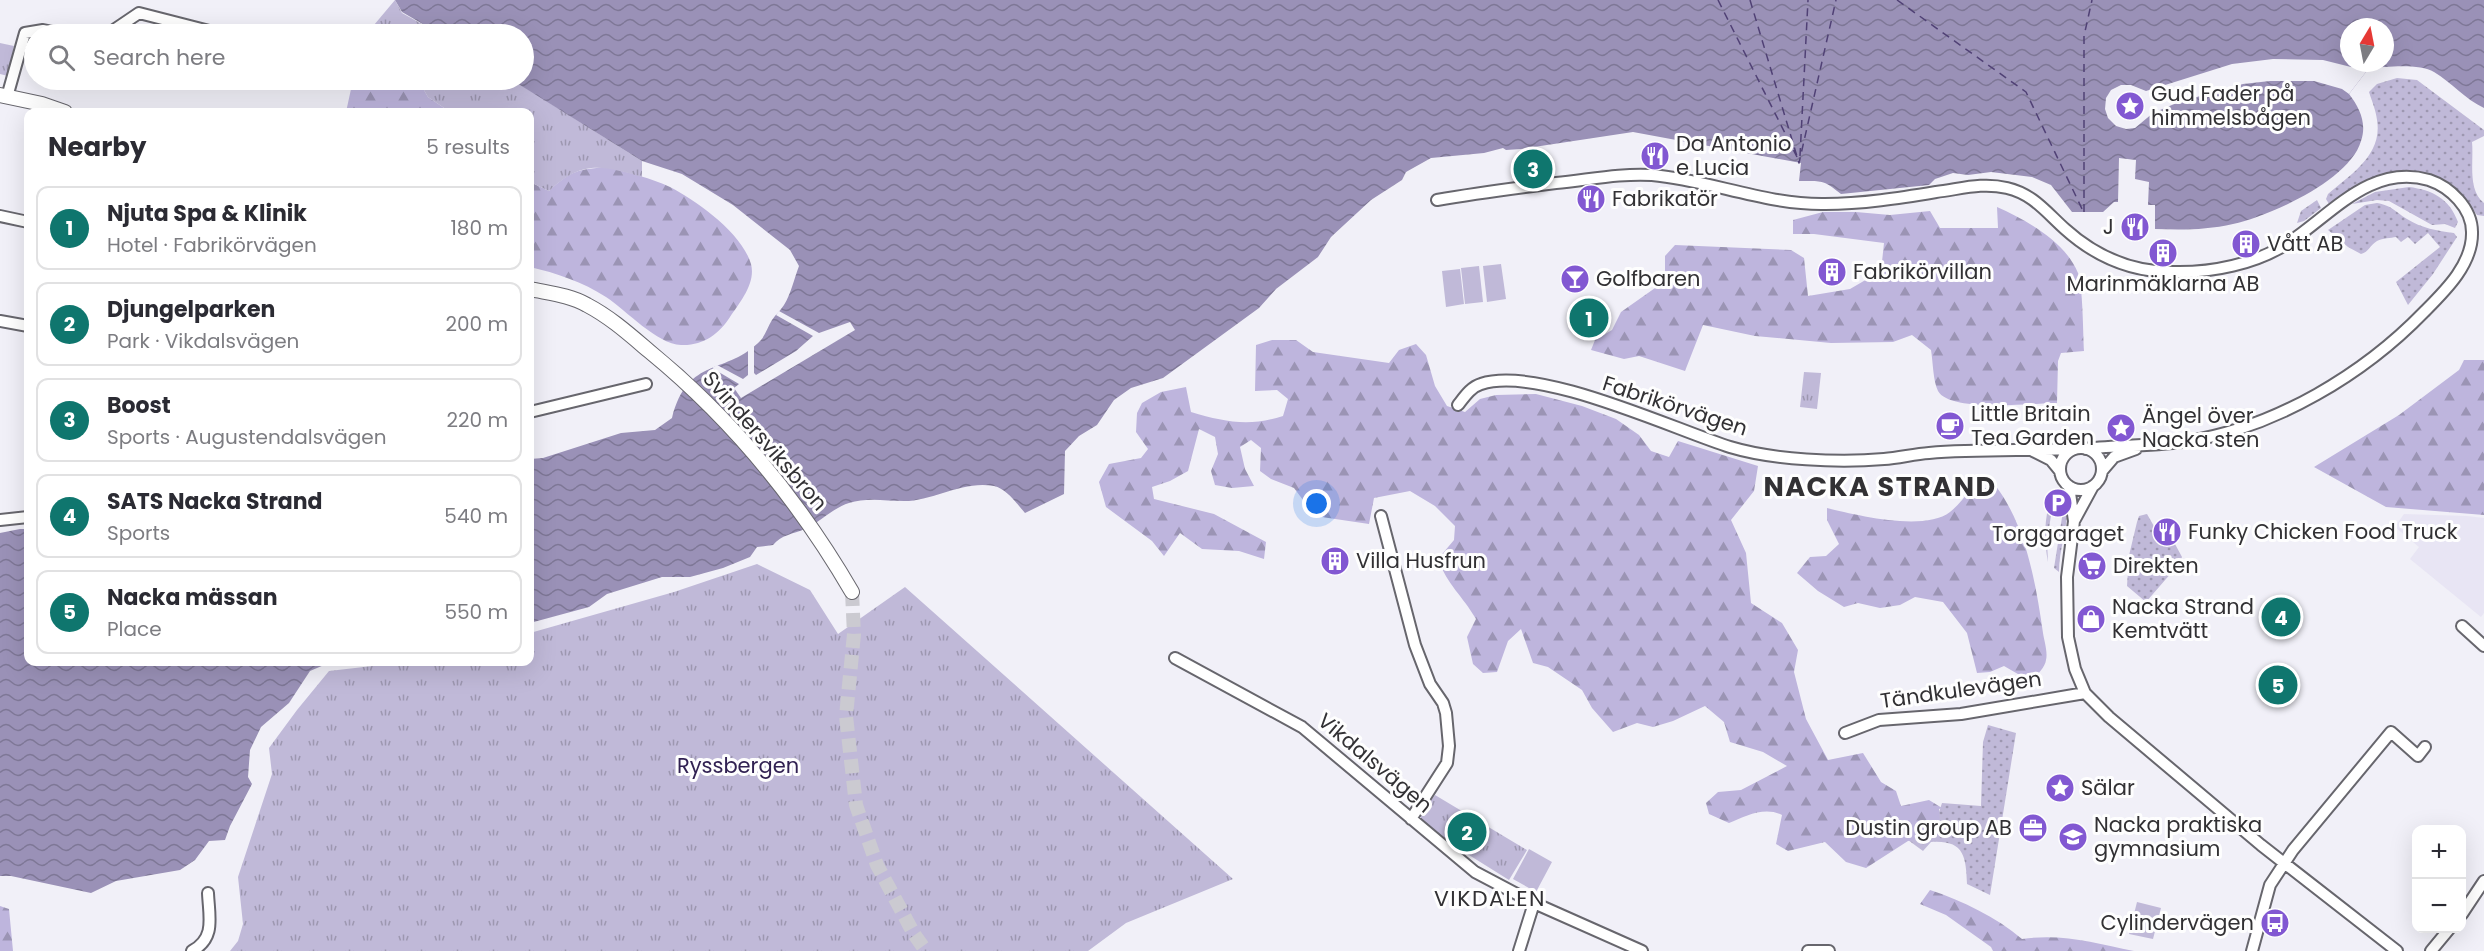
<!DOCTYPE html>
<meta charset="utf-8">
<style>
body{margin:0;font-family:Poppins,sans-serif;background:#f2f2f3;color:#2b2b33}
.controls{position:absolute;right:18px;bottom:18px;display:grid;overflow:hidden;border-radius:12px;box-shadow:0 6px 24px #0002}
.controls button{width:54px;height:54px;display:grid;place-items:center;padding:0;border:0;border-bottom:2px solid #e1e1e2;background:#fff;color:#2b2b33;font:30px sans-serif}
.compass{position:absolute;left:2340px;top:18px;width:54px;height:54px;border-radius:50%;background:#fff;box-shadow:0 6px 24px #0002;rotate:10deg}
.you{position:absolute;left:1317px;top:504px;width:21px;height:21px;margin:-15px;border:4px solid #fff;border-radius:50%;background:#1a73e8;box-shadow:0 0 0 9px #1a73e833}
.badge{display:grid;place-items:center;width:39px;height:39px;border-radius:50%;background:#0f766e;color:#fff;font-size:20px;font-weight:700}
.pin{position:absolute;translate:-50% -50%;border:3px solid #fff;box-shadow:0 2px 6px #0006}
.list{margin:0;padding:0;list-style:none}
h2{display:flex;justify-content:space-between;align-items:center;height:78px;margin:0;padding:0 24px;font-size:26px}
h2 small{font-size:20px;font-weight:400;color:#7c7c81}
.list li{display:grid;grid-template-columns:39px 1fr auto;gap:18px;align-items:center;box-sizing:border-box;height:84px;margin:0 12px 12px;padding:0 12px;border:2px solid #e1e1e2;border-radius:12px}
.list b{display:block;font-size:22px;white-space:nowrap}
.list p{margin:0;font-size:20px;white-space:nowrap;color:#7c7c81}
.list em{font-size:20px;font-style:normal;color:#7c7c81}
.icon{flex:none;width:33px;height:33px;fill:none;stroke:currentColor;stroke-width:2;stroke-linecap:round;stroke-linejoin:round}
.map{position:relative;flex:none;width:2484px;height:951px;overflow:hidden}
.search{position:absolute;background:#fff;box-shadow:0 6px 24px #0002;left:24px;top:24px;width:510px;height:66px;display:flex;align-items:center;gap:15px;box-sizing:border-box;padding:0 21px;border-radius:33px;color:#7c7c81;font-size:22px}
.panel{position:absolute;background:#fff;box-shadow:0 6px 24px #0002;left:24px;top:108px;width:510px;height:558px;border-radius:12px}
.map>svg:first-child{display:block}
.built{fill:#e8e5f4}
.grass{fill:url(#grass-dots)}
.forest{fill:url(#forest-firs)}
.park{fill:url(#park-tufts)}
.garden{fill:#c0b9d8}
.water{fill:url(#water-waves);fill-rule:evenodd}
.pier{fill:#f1f0f8}
.lines{fill:none;stroke-linecap:round;stroke-linejoin:round}
.ferry{stroke:#504175;stroke-width:1.5;stroke-dasharray:8 6;stroke-linecap:butt}
.tertiary-tunnel{stroke:#cbcad1;stroke-width:14;stroke-dasharray:14 7;stroke-linecap:butt}
.minor-casing{stroke:#67666d;stroke-width:14}
.tertiary-casing{stroke:#67666d;stroke-width:16}
.minor{stroke:#fff;stroke-width:10}
.tertiary{stroke:#fff;stroke-width:14}
.labels{text-anchor:middle;stroke-width:6;stroke-linejoin:round;paint-order:stroke}
.poi-label{font-size:21px;fill:#323134;stroke:#fefefe;text-anchor:start}
.street-label{font-size:21px;fill:#323134;stroke:#fefefe}
.park-label{font-size:21px;fill:#312152;stroke:#fefefe}
.neighbourhood-label{font-size:22px;letter-spacing:1.5px;fill:#323134;stroke:#fefefe}
.district-label{font-size:27px;font-weight:bold;letter-spacing:1.5px;fill:#323134;stroke:#fefefe}
</style>
<div class="map">
<svg width="2484" height="951" viewBox="0 0 2484 951">
<defs>
<pattern id="grass-dots" width="8" height="8" patternUnits="userSpaceOnUse" patternTransform="scale(1.5)"><rect width="8" height="8" fill="#c0b9d8"/><path d="M2 2h.1M6 6h.1" fill="none" stroke="#9d97b0" stroke-width="1.8" stroke-linecap="round"/></pattern>
<pattern id="forest-firs" width="22" height="20" patternUnits="userSpaceOnUse" patternTransform="scale(1.5)"><rect width="22" height="20" fill="#beb5dd"/><path d="M5 1l3.5 6h-7zM16 11l3.5 6h-7z" fill="#9b94b4"/></pattern>
<pattern id="park-tufts" width="24" height="20" patternUnits="userSpaceOnUse" patternTransform="scale(1.5)"><rect width="24" height="20" fill="#c0b9d8"/><path d="M3 7l-1-3M5 7V3M7 7l1-3M15 17l-1-3M17 17v-4M19 17l1-3" fill="none" stroke="#9d97b0"/></pattern>
<pattern id="water-waves" width="16" height="10" patternUnits="userSpaceOnUse" patternTransform="scale(1.5)"><rect width="16" height="10" fill="#9a91b7"/><path d="M0 5q4-4 8 0t8 0" fill="none" stroke="#7e7796"/></pattern>
</defs>
<rect width="100%" height="100%" fill="#f1f0f8"/>
<!-- built -->
<path class="built" d="M2404,514L2467,516L2484,518V613L2481,617L2410,559L2419,547L2395,527Z"/>
<!-- grass -->
<path class="grass" d="M2397,78L2417,80L2484,130V136L2472,142C2474,161 2467,190 2484,203V216L2477,215C2468,203 2462,191 2450,183C2411,157 2362,180 2329,204L2326,199L2328,194C2350,175 2383,155 2377,120C2376,111 2372,101 2369,92L2377,84Z
M2409,187C2432,190 2449,198 2458,222L2455,228L2445,224L2432,225L2389,201L2377,200L2352,204L2375,192Z
M2317,200L2321,208L2304,221L2297,223L2301,211Z
M2377,203C2393,206 2394,211 2407,219C2421,228 2438,231 2454,233L2457,237L2433,274L2408,305L2396,282L2440,247L2428,233L2415,244L2408,237L2401,242L2396,237C2391,238 2383,238 2377,241C2370,245 2369,252 2361,254L2348,247L2328,230L2365,205Z
M2067,498C2070,522 2059,547 2059,572L2054,568L2063,511L2052,509L2047,541L2048,562C2044,542 2044,521 2050,501Z
M2147,514L2163,542L2175,544L2182,557L2179,564L2146,602L2127,586L2128,571L2126,568L2137,522L2139,516Z
M1988,725L2016,733L1990,895L1967,884C1966,856 1964,840 1931,842L1923,851L1908,840L1931,836L1942,803L1981,806L1983,742Z"/>
<!-- forest -->
<path class="forest" d="M374,25L392,34H360Z
M353,80H418L428,97L450,112H346Z
M609,167C629,173 651,178 670,187C697,201 742,233 751,264C756,283 740,302 730,317C719,334 703,346 681,345C657,344 627,311 606,297C583,282 556,273 530,267V182L549,191C571,170 579,169 609,167Z
M1997,207C2026,220 2065,241 2078,273C2083,286 2083,334 2084,351L2061,353L2058,361L2057,403C2034,403 1950,413 1938,391C1933,381 1933,362 1931,350L1912,335L1893,342L1831,343L1755,336L1703,325L1685,371L1639,356L1624,359L1591,350L1595,340L1612,330L1621,312L1665,281V256L1675,245L1791,250L1804,258L1808,296L1850,289L1881,271L1884,243L1814,234H1793V220L1823,212H1856L1890,215L1930,211L1940,228H1998Z
M1272,340H1296L1313,352L1389,363L1399,350L1416,344L1426,355L1435,386L1447,406L1465,412L1480,399L1496,395L1536,394L1582,406L1616,419L1639,435L1651,451L1669,457L1678,441L1758,466L1754,491L1731,520L1746,553L1751,603L1782,623L1798,650L1794,672L1806,719L1828,760L1863,753L1881,782L1896,791L1901,806L1929,800L1942,808L1939,809L1940,827L1931,836L1908,841L1866,868L1846,862L1825,842L1788,851L1776,844L1782,815C1765,806 1745,816 1729,823L1709,814L1706,803L1718,792L1741,790L1787,766L1763,752L1730,742L1724,722L1705,706L1673,721L1653,727L1637,723L1613,732L1592,708L1582,690L1548,667L1533,663L1521,629L1508,641L1497,672L1483,673L1473,664L1467,637L1476,619C1462,595 1448,586 1438,559L1454,540L1455,526L1435,506L1410,491L1374,498L1369,524L1315,516L1294,488L1271,479L1260,471L1261,448L1251,440L1240,447L1245,469L1254,486L1232,488L1215,485L1211,471L1218,454L1215,437L1199,429L1188,471L1170,481L1152,487L1154,499L1214,514L1266,542L1264,559L1239,551L1202,549L1180,533L1164,556L1152,541L1106,507L1099,482L1109,464L1141,458L1148,449L1136,432L1137,413L1142,403L1161,392L1186,387L1191,412C1225,422 1249,427 1283,416L1288,399L1277,390L1255,391L1256,345Z
M2464,360H2484V515L2386,507L2314,467L2399,415L2459,370Z
M1995,485C2026,525 2036,584 2043,633C2044,640 2048,652 2046,660C2045,668 2036,676 2030,681L2004,666L1990,672L1977,673L1967,633L1943,602L1915,597L1900,605L1880,608L1858,603L1844,607L1818,591L1797,573L1810,557L1826,556L1839,544L1827,520V508C1856,515 1924,532 1950,512C1958,506 1965,496 1972,488L1981,490Z
M1930,890C1963,901 1996,917 2022,939C2062,933 2095,943 2134,951H1993L1991,947L1946,915L1920,904Z
M0,906L9,909L13,951H0Z"/>
<!-- park -->
<path class="park" d="M395,0L402,13L440,34H392L374,25Z
M0,43L14,46L8,76L0,74Z
M418,80H513L642,161V177C601,165 582,160 549,191L530,182V112H450L428,97Z
M1804,372L1821,373L1817,409L1800,407Z
M757,564L810,590L838,634L905,587L1233,879L1126,923L1088,951H230L238,941L243,924L238,877L272,774L269,748L297,710L329,671L390,664L530,662V633L674,592Z
M1435,795L1527,850L1509,880L1453,845L1421,819V813Z"/>
<!-- garden -->
<path class="garden" d="M1501,264L1506,299L1487,302L1483,266Z
M1479,266L1483,302L1465,304L1461,268Z
M1460,269L1464,304L1446,307L1442,271Z
M1529,849L1552,862L1536,892L1513,879Z
M2137,902L2161,908L2153,939L2129,934Z"/>
<!-- water -->
<path class="water" d="M395,0H2484V108C2465,99 2452,83 2434,72C2420,63 2386,67 2369,68L2349,94C2360,108 2367,124 2361,141C2350,180 2270,216 2233,224C2207,230 2182,230 2155,229V205H2148L2149,182L2135,179L2136,160L2119,158L2118,202H2114L2103,212H2072L2051,185L2032,177L1991,172L1968,175L1953,173L1935,179L1929,185L1841,194C1823,179 1821,181 1799,181L1801,163L1633,132L1521,149L1506,150L1503,148L1484,153L1431,158L1406,172L1402,180L1371,200L1331,237L1318,257L1276,289L1259,308L1163,378L1131,388L1114,400L1097,425L1079,436L1065,451L1064,494L1025,513C1017,504 1007,489 994,486C963,480 934,501 904,501C885,501 867,497 849,503C833,508 820,522 805,529C793,534 781,535 773,545L757,547L750,557L723,568L690,577H662L607,594L589,607L530,623V459L543,458L621,433L655,430L672,418C688,355 727,376 761,340C766,334 768,326 772,320C776,314 781,310 784,305C791,294 794,279 799,266L790,250L733,205L682,174L642,161L512,80H524V34H440L402,12ZM2349,27H2385V63H2349Z
M20,529H28V662H331L310,671L289,703L261,727L250,750L248,777L252,784L230,826L225,840L209,841L195,860L180,870L116,881L91,893L11,876H0V533Z"/>
<!-- pier -->
<path class="pier" d="M2273,59L2323,60L2351,67L2369,68L2349,94L2342,89L2314,81H2270L2243,84L2179,102L2153,113L2135,128L2126,129L2116,126L2108,118L2105,109L2106,98L2111,90L2121,85H2131L2146,91L2232,64Z
M779,311L819,333L850,322L855,330L741,398L734,388L739,384L712,368L717,365L743,379L748,375V350L754,345V373L756,375L796,351L813,336L776,315Z"/>
<g class="lines">
<!-- ferry -->
<path class="ferry" d="M1718,0L1797,157
M1750,0L1799,163L1836,0
M1897,0L2026,92L2084,213
M1800,156L1808,0
M2084,212V36L2092,0"/>
<!-- tertiary-tunnel -->
<path class="tertiary-tunnel" d="M852,592L854,634L846,716L856,805L877,865L914,934L926,951"/>
<!-- minor casing -->
<g class="minor-casing">
<path id="minor" d="M108,34L139,13L221,34
M7,97L25,33L43,30L63,34
M1437,200C1477,193 1516,188 1556,183C1588,180 1620,173 1652,175C1710,180 1765,205 1825,204C1862,204 1900,198 1936,192C1961,189 1982,182 2007,188C2033,194 2046,212 2065,229C2096,257 2131,272 2173,272C2211,273 2256,264 2288,243C2331,215 2371,163 2429,180C2450,187 2472,208 2472,232C2473,264 2445,291 2424,312C2364,374 2276,427 2189,441C2155,446 2120,445 2086,449
M0,216L28,222
M0,321L28,326
M1458,405C1465,396 1471,387 1481,384C1538,365 1673,429 1730,447C1773,460 1839,463 1884,459C1899,458 1914,454 1929,453C1977,449 2026,451 2074,449
M530,412L646,384
M2060 469a21 21 0 1 1 42 0a21 21 0 1 1-42 0Z
M2033,451L2051,460L2060,471
M2102,471L2114,457L2136,449
M2069,486L2074,521L2067,577L2068,637L2075,669L2085,693L2109,717L2261,845L2397,951
M1381,516L1415,645L1430,684L1443,703L1446,713L1449,746L1447,763L1411,819
M0,520L28,517
M2074,521L2093,486
M2462,626L2484,646
M1175,658L1302,727L1475,872L1534,903L1642,951
M1845,733L1879,720L1961,714L2085,693
M2462,914L2484,881
M192,951C216,938 209,917 208,893
M1519,951L1534,903
M1808,951H1829
M2252,951L2270,885L2293,850L2391,732L2418,756L2425,747
M2431,951L2450,928"/>
</g>
<!-- tertiary casing -->
<g class="tertiary-casing">
<path id="tertiary" d="M0,95L42,104L65,112
M530,289C548,293 570,295 587,305C610,317 629,334 649,351C731,418 799,501 852,592"/>
</g>
<!-- minor -->
<use href="#minor" class="minor"/>
<!-- tertiary -->
<use href="#tertiary" class="tertiary"/>
</g>
<!-- icons -->
<defs>
<g id="sight-disc" transform="scale(1.5)"><circle r="9.5" fill="#8258d2" stroke="#fefefe"/><path d="M0-6L1.8-2.2L6-1.7L2.9 1.2L3.7 5.4L0 3.3L-3.7 5.4L-2.9 1.2L-6-1.7L-1.8-2.2Z" fill="#fff"/></g>
<g id="restaurant-disc" transform="scale(1.5)"><circle r="9.5" fill="#8258d2" stroke="#fefefe"/><path d="M-5-6h1v4h1v-4h1v4h1v-4h1v5L-1.5 .5V6h-2V.5L-5-1ZM5-6V6H3V1.5H1.5Q1.5-4 5-6Z" fill="#fff"/></g>
<g id="building-disc" transform="scale(1.5)"><circle r="9.5" fill="#8258d2" stroke="#fefefe"/><path d="M-4-6H4V6H1V3H-1V6H-4ZM-2.5-4.3h1.7v1.8h-1.7ZM.8-4.3h1.7v1.8H.8ZM-2.5-1h1.7V.8h-1.7ZM.8-1h1.7V.8H.8Z" fill="#fff"/></g>
<g id="bar-disc" transform="scale(1.5)"><circle r="9.5" fill="#8258d2" stroke="#fefefe"/><path d="M-6-5H6L.8 .8V4.5H3.5V6h-7V4.5H-.8V.8Z" fill="#fff"/></g>
<g id="cafe-disc" transform="scale(1.5)"><circle r="9.5" fill="#8258d2" stroke="#fefefe"/><path d="M-5.5-4.5H6V0H3Q3 3.5 0 3.5H-2.5Q-5.5 3.5-5.5 0ZM3-3.2v2h1.7v-2ZM-6 4.5H4V6H-6Z" fill="#fff"/></g>
<g id="parking-disc" transform="scale(1.5)"><circle r="9.5" fill="#8258d2" stroke="#fefefe"/><path d="M-3.5-5.5H1a3.5 3.5 0 0 1 0 7H-1V5.5H-3.5ZM-1-3.4V-.6H.8a1.4 1.4 0 0 0 0-2.8Z" fill="#fff"/></g>
<g id="supermarket-disc" transform="scale(1.5)"><circle r="9.5" fill="#8258d2" stroke="#fefefe"/><path d="M-6-5.5h2.5l.6 2H6L4.5 2H-2.5L-4.4-4H-6ZM-1.5 3.2a1.3 1.3 0 1 0 .1 0ZM3 3.2a1.3 1.3 0 1 0 .1 0Z" fill="#fff"/></g>
<g id="shop-disc" transform="scale(1.5)"><circle r="9.5" fill="#8258d2" stroke="#fefefe"/><path d="M-5-2.5h2.3a2.7 3.5 0 0 1 5.4 0H5L5.5 6h-11ZM-1.5-2.5h3a1.5 2.3 0 0 0-3 0Z" fill="#fff"/></g>
<g id="office-disc" transform="scale(1.5)"><circle r="9.5" fill="#8258d2" stroke="#fefefe"/><path d="M-6-3h4V-5.5h4V-3h4V5H-6ZM-1-4.5V-3h2v-1.5ZM-6 0V1H6V0Z" fill="#fff"/></g>
<g id="school-disc" transform="scale(1.5)"><circle r="9.5" fill="#8258d2" stroke="#fefefe"/><path d="M0-5L7-2L0 1L-7-2ZM-4 1L0 2.5L4 1V4Q0 6-4 4Z" fill="#fff"/></g>
<g id="bus-disc" transform="scale(1.5)"><circle r="9.5" fill="#8258d2" stroke="#fefefe"/><path d="M-5-6H5V4H4V6H2V4H-2V6H-4V4H-5ZM-3.5-4V0h7V-4ZM-3.5 1.2v1.5H-2V1.2ZM2 1.2v1.5H3.5V1.2Z" fill="#fff"/></g>
</defs>
<g fill-rule="evenodd">
<use href="#sight-disc" x="2130" y="106"/>
<use href="#restaurant-disc" x="1655" y="156"/>
<use href="#restaurant-disc" x="1591" y="199"/>
<use href="#restaurant-disc" x="2135" y="227"/>
<use href="#building-disc" x="2246" y="244"/>
<use href="#building-disc" x="2163" y="253"/>
<use href="#building-disc" x="1832" y="272"/>
<use href="#bar-disc" x="1575" y="279"/>
<use href="#cafe-disc" x="1950" y="426"/>
<use href="#sight-disc" x="2121" y="428"/>
<use href="#parking-disc" x="2058" y="503"/>
<use href="#restaurant-disc" x="2167" y="532"/>
<use href="#building-disc" x="1335" y="561"/>
<use href="#supermarket-disc" x="2092" y="566"/>
<use href="#shop-disc" x="2091" y="619"/>
<use href="#sight-disc" x="2060" y="788"/>
<use href="#office-disc" x="2033" y="828"/>
<use href="#school-disc" x="2073" y="837"/>
<use href="#bus-disc" x="2275" y="923"/>
</g>
<g class="labels">
<!-- poi labels -->
<g class="poi-label">
<text x="2151" y="101">Gud Fader på<tspan x="2151" dy="24">himmelsbågen</tspan></text>
<text x="1676" y="151">Da Antonio<tspan x="1676" dy="24">e Lucia</tspan></text>
<text x="1612" y="206">Fabrikatör</text>
<text x="2114" y="234" text-anchor="end">J</text>
<text x="2267" y="251">Vått AB</text>
<text x="1853" y="279">Fabrikörvillan</text>
<text x="1596" y="286">Golfbaren</text>
<text x="2163" y="291" text-anchor="middle">Marinmäklarna AB</text>
<text x="1971" y="421">Little Britain<tspan x="1971" dy="24">Tea Garden</tspan></text>
<text x="2142" y="423">Ängel över<tspan x="2142" dy="24">Nacka sten</tspan></text>
<text x="2188" y="539">Funky Chicken Food Truck</text>
<text x="2058" y="541" text-anchor="middle">Torggaraget</text>
<text x="1356" y="568">Villa Husfrun</text>
<text x="2113" y="573">Direkten</text>
<text x="2112" y="614">Nacka Strand<tspan x="2112" dy="24">Kemtvätt</tspan></text>
<text x="2081" y="795">Sälar</text>
<text x="2094" y="832">Nacka praktiska<tspan x="2094" dy="24">gymnasium</tspan></text>
<text x="2012" y="835" text-anchor="end">Dustin group AB</text>
<text x="2254" y="930" text-anchor="end">Cylindervägen</text>
</g>
<!-- street labels -->
<g class="street-label">
<text transform="translate(1675 406) rotate(18)" y="7">Fabrikörvägen</text>
<text transform="translate(765 441) rotate(49)" y="7">Svindersviksbron</text>
<text transform="translate(1961 690) rotate(-8)" y="7">Tändkulevägen</text>
<text transform="translate(1375 763) rotate(40)" y="7">Vikdalsvägen</text>
</g>
<!-- park labels -->
<g class="park-label">
<text x="738" y="773">Ryssbergen</text>
</g>
<!-- neighbourhood labels -->
<g class="neighbourhood-label">
<text x="1490" y="906">VIKDALEN</text>
</g>
<!-- district labels -->
<g class="district-label">
<text x="1880" y="496">NACKA STRAND</text>
</g>
</g>
</svg>
<div class="controls">
<button>+</button>
<button>−</button>
</div>
<svg class="compass" viewBox="-18 -18 36 36"><path d="M0-13l5 13h-10z" fill="#e53935"/><path d="M0 13l5-13h-10z" fill="#7c7c81"/></svg>
<div class="you"></div>
<div class="pin badge" style="left:1589px;top:318px">1</div>
<div class="pin badge" style="left:1467px;top:832px">2</div>
<div class="pin badge" style="left:1533px;top:169px">3</div>
<div class="pin badge" style="left:2281px;top:617px">4</div>
<div class="pin badge" style="left:2278px;top:685px">5</div>
<div class="search"><svg class="icon" aria-label="search" viewBox="0 0 24 24"><circle cx="10" cy="10" r="6"/><path d="M15 15l6 6"/></svg>Search here</div>
<section class="panel">
<h2>Nearby<small>5 results</small></h2>
<ul class="list">
<li><span class="badge">1</span><div><b>Njuta Spa &amp; Klinik</b><p>Hotel · Fabrikörvägen</p></div><em>180 m</em></li>
<li><span class="badge">2</span><div><b>Djungelparken</b><p>Park · Vikdalsvägen</p></div><em>200 m</em></li>
<li><span class="badge">3</span><div><b>Boost</b><p>Sports · Augustendalsvägen</p></div><em>220 m</em></li>
<li><span class="badge">4</span><div><b>SATS Nacka Strand</b><p>Sports</p></div><em>540 m</em></li>
<li><span class="badge">5</span><div><b>Nacka mässan</b><p>Place</p></div><em>550 m</em></li>
</ul>
</section>
</div>
